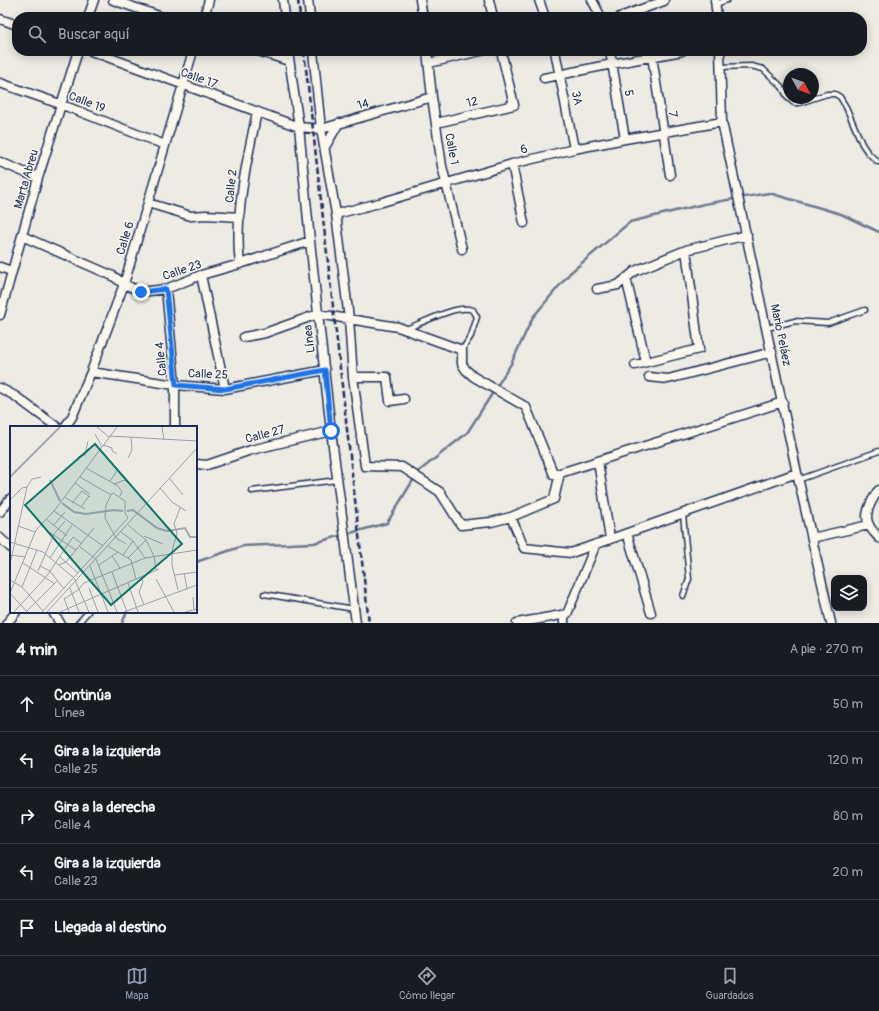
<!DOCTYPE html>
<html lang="es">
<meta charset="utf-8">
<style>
body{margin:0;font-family:Pangolin,sans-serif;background:#242831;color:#f1f3f6}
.controls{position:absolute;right:12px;bottom:12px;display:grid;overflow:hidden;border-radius:8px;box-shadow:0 2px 10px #0003}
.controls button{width:36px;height:36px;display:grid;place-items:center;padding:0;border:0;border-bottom:1px solid #363941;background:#171b24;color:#f1f3f6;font:20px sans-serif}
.compass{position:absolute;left:783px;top:68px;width:36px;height:36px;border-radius:50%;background:#171b24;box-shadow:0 2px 10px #0003;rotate:131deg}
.stop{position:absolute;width:12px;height:12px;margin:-9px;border:3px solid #1a73e8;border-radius:50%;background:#fff}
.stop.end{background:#1a73e8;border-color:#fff;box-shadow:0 1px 4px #0008}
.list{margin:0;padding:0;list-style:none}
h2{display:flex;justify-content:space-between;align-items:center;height:52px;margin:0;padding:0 16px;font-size:17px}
h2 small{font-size:13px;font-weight:400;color:#9ea1a6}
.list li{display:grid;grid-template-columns:26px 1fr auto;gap:12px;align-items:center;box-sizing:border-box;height:56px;padding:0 16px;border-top:1px solid #363941}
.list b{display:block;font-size:15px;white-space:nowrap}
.list p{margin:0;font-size:13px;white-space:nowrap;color:#9ea1a6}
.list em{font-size:13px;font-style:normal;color:#9ea1a6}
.icon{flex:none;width:22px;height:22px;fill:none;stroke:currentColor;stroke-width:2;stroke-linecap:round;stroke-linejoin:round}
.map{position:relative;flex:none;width:879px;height:623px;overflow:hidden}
.search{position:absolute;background:#171b24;box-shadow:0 2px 10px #0003;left:12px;right:12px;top:12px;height:44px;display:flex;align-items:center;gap:10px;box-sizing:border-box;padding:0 14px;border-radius:16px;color:#9ea1a6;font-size:15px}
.sheet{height:332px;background:#171b24}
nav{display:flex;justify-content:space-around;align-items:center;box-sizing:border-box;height:56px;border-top:1px solid #363941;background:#171b24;font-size:11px;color:#9ea1a6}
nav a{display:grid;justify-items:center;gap:2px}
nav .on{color:#919bb2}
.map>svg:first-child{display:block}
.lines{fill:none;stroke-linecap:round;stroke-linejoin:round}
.stream{stroke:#6d7892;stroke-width:2.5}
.lane-casing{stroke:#1b2f5e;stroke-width:7}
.street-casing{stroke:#1b2f5e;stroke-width:11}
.lane{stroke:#fbf7ec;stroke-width:4}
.street{stroke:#fbf7ec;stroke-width:8}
.rail{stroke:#1b2f5e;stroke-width:2.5;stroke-dasharray:6 3;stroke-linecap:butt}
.route{stroke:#1a73e8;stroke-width:5}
.labels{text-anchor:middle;stroke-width:3;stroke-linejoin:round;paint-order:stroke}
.street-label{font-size:12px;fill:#1b2f5e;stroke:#fbf7ec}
.inset-river{fill:none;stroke:#a3a8b4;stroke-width:2}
.inset-road{fill:none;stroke:#9aa0ae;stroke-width:1}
.view{fill:#0f766e;fill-opacity:0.15;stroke:#0f766e;stroke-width:2}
.inset-edge{fill:none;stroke:#1b2f5e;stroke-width:2}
</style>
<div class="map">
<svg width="879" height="623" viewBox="0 0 879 623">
<rect width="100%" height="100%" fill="#eeebe4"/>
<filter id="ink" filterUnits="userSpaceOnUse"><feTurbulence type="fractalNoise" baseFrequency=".025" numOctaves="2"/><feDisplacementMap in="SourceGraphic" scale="8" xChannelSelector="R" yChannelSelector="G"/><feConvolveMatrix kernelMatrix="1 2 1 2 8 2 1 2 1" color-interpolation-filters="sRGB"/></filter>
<g filter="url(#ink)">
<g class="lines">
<!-- stream -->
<path class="stream" d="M196,562L243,546L314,543L387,523L418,472L467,433L511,364L533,317L570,273L630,222L704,204L769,193L841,214L879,232
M122,623L127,612"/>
<!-- lane casing -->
<g class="lane-casing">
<path id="lane" d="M716,4L727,0
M720,67L751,66L763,69L782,87L788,98L794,103H799L827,94H835L840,97L846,107L862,144L868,153L878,162
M767,328L795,321L828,323L865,310
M406,329C423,323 456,304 473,310L477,317L471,336L462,350
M798,480L879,451
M252,491L337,480
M683,514L689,579L683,596
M264,594L354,609
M78,623L88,612"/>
</g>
<!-- street casing -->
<g class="street-casing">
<path id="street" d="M113,0L162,17
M283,0L285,17
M308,0L310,17
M420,0L423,17
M489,0L493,17
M539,0L545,17
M592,0L601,17
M715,0L717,17
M88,17L94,0
M204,17L209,0
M620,17L664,1
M0,19L17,25
M91,51L299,127L321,129L432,97
M258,51L289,61
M288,51L299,127L310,241L331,431L356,623
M313,51L321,129L336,214L349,319L353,377L365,466L402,467L440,492L461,525L491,522L511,517L554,499L560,473
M427,51L432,97L442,166L462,249
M555,51L574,149
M610,51L625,139
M720,51L722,122L797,473L831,623
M652,56L670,175
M429,63L481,51
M544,78L612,64L682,51
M0,83L60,104L165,145
M436,123L514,105L501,51
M325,147L339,123
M0,162L38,178
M512,164L524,223
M148,203L191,216L206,215L240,217
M336,214L379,203L512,164L574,149L625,139L722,122
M22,236L113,276L124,284L141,292L166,289L201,275L240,264L310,241
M240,264C234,216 247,160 257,112
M0,267L11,271
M201,275L225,389
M626,278L646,362
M166,289L175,385V427
M597,289L618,285L635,271L686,250L747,235
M0,315L38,178L78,51
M244,337L265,333L318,314L398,327L462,350V364L466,370L474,377L526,407L554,475L783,402
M635,365L699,349L686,250
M91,372L175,385L225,389L325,370
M353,377H387L390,401L404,399
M649,377L668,379L772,352
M0,388L15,396L57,427
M65,427L72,417L91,372L124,284L193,51
M598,461L610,539
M196,464L207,465L251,450L331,431
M879,490L877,492C872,501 863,514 869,525C871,530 876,534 879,538
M0,512L11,498
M511,517L524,548L571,553L797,473
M627,533L651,613
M0,538L11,548
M812,538L869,525
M53,612L60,623
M564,615V623
M7,623L16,612
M517,623L567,614L596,544"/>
</g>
<!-- lane -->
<use href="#lane" class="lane"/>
<!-- street -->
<use href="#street" class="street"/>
<!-- rail -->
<path class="rail" d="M298,0L300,17
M304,51L369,623"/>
</g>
</g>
<g class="lines" filter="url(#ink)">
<!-- route -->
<path class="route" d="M141,292L166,289L176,385L225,389L325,370L331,431"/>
</g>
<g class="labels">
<!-- street labels -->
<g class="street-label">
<text transform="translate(199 78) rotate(20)" y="4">Calle 17</text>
<text transform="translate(629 93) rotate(80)" y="4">5</text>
<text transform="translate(577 98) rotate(79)" y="4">3A</text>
<text transform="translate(87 102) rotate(21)" y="4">Calle 19</text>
<text transform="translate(472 102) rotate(-13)" y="4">12</text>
<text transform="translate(363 104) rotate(-16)" y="4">14</text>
<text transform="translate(673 114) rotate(82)" y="4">7</text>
<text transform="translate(452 149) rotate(80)" y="4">Calle 1</text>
<text transform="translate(524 149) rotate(-14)" y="4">6</text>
<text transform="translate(26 179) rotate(-74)" y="4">Marta Abreu</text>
<text transform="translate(231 186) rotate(-84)" y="4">Calle 2</text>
<text transform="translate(125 238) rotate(-73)" y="4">Calle 6</text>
<text transform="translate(182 270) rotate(-19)" y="4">Calle 23</text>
<text transform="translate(781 335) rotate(78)" y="4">Mario Peláez</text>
<text transform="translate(309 339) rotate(-97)" y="4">Línea</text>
<text transform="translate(161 359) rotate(-96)" y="4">Calle 4</text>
<text transform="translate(208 374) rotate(2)" y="4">Calle 25</text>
<text transform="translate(265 434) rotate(-15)" y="4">Calle 27</text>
</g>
</g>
<!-- overview -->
<g transform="translate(10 426)">
<rect width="187" height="187" fill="#eeebe4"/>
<path class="inset-river" d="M0,51L50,1M40,54L50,75M52,77L64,86L76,88L104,84L113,85M117,85L123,84L147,102L157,105L175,102L180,111H187"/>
<path class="inset-road" d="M87,1L99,11M152,1L154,14M85,8L92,21M100,10L187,15M93,19L102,22V25L107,28M68,31L75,29L78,15M118,32L122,24L121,11M76,42L108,60L112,66L110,70M70,51L101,69L96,79L95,92L106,112L116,118M160,53L173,69M100,55L107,45M65,57L80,68M104,58L115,54L132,71M150,62L162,76L176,85M54,71L75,83M0,74L12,62L17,61L22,53L31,51M62,77L72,65L80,71M71,81L79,70M44,85L93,120M36,93L57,110M118,99L136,114L144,130L146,144M8,100L25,106M43,100L55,86M36,104L66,124M111,106L123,115L135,132M134,110L153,118M0,116L33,126L64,152L79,186M98,120L121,134L126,153M70,121L86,133L107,186M0,129L16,131M113,129L123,115M49,130L68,147M102,130L110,142M40,132L62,99M118,132L136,114M13,137L45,158M0,138L17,61M49,139L56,136L84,102M89,139L108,126M30,140L40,145L54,163M80,140L98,186M28,145L44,108L55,95M102,146L117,186M174,147L177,162M165,149L187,146M131,151L133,156L129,166L134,179M146,153L164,186M0,154L12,161L33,185M118,157L128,186M12,161L27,124M60,162L69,186M79,162L88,186M168,164L162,139V125L167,107L164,98L170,82M0,167L26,104L44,85L107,1M0,167L17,186M183,171L184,184M54,172L59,186M54,173L68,164L74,157L135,132L187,124M4,186L36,151L63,111L72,118M16,186L47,155M32,186L118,92L115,87V75L103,67L100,69M37,186L187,22M50,186L149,143M114,186L187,159M175,186L187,183"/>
<path class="view" d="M85,18L172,118L101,179L15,79Z"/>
<rect width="187" height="187" class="inset-edge"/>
</g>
</svg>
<div class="controls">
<button><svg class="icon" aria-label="layers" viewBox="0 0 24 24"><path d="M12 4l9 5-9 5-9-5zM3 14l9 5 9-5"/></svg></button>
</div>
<svg class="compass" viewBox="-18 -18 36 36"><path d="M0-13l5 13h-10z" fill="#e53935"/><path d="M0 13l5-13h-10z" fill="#9ea1a6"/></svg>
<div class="stop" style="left:331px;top:431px"></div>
<div class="stop end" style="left:141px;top:292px"></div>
<div class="search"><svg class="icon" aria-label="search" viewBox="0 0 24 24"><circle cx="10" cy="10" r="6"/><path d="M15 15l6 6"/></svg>Buscar aquí</div>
</div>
<section class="sheet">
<h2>4 min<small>A pie · 270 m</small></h2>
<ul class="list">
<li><svg class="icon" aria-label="ahead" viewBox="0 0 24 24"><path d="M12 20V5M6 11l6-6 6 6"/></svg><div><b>Continúa</b><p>Línea</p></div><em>50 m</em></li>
<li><svg class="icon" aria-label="left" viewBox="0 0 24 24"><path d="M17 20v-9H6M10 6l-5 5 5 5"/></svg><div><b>Gira a la izquierda</b><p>Calle 25</p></div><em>120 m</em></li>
<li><svg class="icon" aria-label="right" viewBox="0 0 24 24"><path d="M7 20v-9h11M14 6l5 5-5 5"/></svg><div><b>Gira a la derecha</b><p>Calle 4</p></div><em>80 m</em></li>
<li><svg class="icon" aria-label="left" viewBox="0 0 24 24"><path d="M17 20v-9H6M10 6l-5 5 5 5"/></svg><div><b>Gira a la izquierda</b><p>Calle 23</p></div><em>20 m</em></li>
<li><svg class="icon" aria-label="arrive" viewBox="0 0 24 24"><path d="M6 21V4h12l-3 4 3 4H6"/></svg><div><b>Llegada al destino</b></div></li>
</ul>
</section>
<nav>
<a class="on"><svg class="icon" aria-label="map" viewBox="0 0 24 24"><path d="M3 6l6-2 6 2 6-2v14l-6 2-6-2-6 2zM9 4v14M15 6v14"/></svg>Mapa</a>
<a><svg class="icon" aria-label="directions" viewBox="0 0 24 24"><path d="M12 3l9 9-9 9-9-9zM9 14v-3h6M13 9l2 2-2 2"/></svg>Cómo llegar</a>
<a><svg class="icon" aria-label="saved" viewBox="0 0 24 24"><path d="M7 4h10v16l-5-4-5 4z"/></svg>Guardados</a>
</nav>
